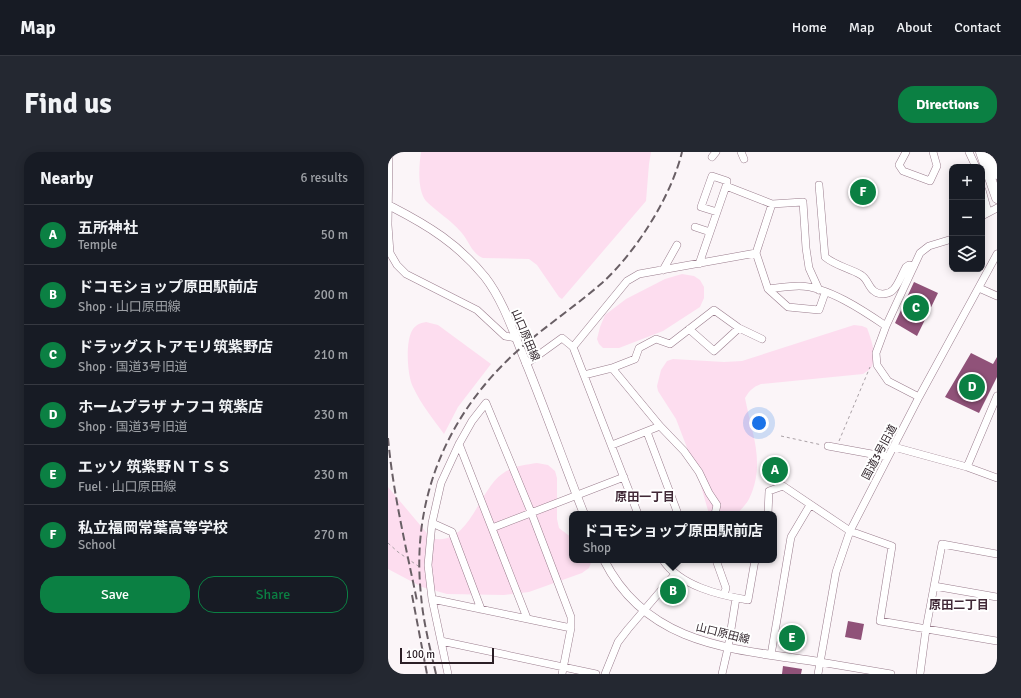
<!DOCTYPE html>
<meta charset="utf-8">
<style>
body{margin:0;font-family:Signika,"Noto Sans JP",sans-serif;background:#242831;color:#f1f3f6}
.controls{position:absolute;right:12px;top:12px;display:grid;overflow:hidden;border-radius:8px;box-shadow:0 2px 10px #0003}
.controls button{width:36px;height:36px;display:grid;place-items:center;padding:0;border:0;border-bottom:1px solid #363941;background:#171b24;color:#f1f3f6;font:20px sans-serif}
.scale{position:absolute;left:12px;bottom:10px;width:94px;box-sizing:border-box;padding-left:4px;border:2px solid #2b1f26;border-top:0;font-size:11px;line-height:14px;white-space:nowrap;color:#2b1f26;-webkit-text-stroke:3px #fff;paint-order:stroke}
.you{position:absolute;left:371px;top:271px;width:14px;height:14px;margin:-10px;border:3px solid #fff;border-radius:50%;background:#1a73e8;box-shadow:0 0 0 6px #1a73e833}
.badge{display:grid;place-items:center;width:26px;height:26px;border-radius:50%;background:#0b8043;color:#fff;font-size:13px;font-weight:700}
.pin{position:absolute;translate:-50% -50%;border:2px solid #fff;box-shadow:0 1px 4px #0006}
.popup{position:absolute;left:181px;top:359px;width:208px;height:52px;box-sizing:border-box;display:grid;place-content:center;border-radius:8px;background:#171b24;filter:drop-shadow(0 1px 3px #0005);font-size:13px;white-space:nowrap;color:#9ea1a6}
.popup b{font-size:15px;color:#f1f3f6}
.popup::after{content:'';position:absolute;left:50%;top:100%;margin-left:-8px;border:8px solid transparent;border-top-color:#171b24}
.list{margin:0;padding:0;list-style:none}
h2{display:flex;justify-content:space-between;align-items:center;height:52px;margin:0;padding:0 16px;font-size:17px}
h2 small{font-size:13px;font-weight:400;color:#9ea1a6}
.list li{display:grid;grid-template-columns:26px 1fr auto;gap:12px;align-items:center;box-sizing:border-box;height:60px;padding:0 16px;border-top:1px solid #363941}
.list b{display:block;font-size:15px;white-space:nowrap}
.list p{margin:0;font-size:13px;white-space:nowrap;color:#9ea1a6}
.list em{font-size:13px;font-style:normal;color:#9ea1a6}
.actions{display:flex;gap:8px;padding:12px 16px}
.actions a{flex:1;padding:9px 0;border:1px solid #0b8043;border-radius:16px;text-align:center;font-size:14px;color:#0b8043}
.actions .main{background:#0b8043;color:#fff}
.icon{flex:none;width:22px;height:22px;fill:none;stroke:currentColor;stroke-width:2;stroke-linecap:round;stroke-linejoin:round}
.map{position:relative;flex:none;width:609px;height:522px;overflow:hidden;border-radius:16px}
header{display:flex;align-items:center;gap:24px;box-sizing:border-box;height:56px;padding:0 20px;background:#171b24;border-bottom:1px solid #363941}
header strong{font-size:19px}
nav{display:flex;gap:22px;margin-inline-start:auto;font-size:14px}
.intro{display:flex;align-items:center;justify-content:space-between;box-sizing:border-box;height:96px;padding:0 24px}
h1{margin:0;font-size:28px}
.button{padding:10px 18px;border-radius:16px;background:#0b8043;color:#fff;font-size:14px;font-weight:700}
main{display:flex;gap:24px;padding:0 24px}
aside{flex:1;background:#171b24;border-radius:16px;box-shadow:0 2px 10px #0003}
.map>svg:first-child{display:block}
.green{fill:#fdddef}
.building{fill:#905279}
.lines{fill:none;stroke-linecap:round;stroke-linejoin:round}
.minor-casing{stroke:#9a7d8d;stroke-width:8}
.major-casing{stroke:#9a7d8d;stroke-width:9}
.highway-casing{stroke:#9a7d8d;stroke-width:11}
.path{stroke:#a9a0a5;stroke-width:1;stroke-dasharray:3 3;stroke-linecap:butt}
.minor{stroke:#fff;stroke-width:7}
.major{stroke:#fff;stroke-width:8}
.highway{stroke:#fff;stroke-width:10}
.rail{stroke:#695f65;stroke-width:2;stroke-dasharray:8 4;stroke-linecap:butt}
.labels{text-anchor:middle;stroke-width:4;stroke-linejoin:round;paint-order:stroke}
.street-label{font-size:11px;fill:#2b1f26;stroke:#fff}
.neighbourhood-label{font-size:12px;font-weight:bold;fill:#412937;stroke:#fff}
</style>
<header>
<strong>Map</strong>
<nav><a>Home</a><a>Map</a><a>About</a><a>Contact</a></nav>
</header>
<div class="intro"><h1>Find us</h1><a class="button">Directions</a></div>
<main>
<aside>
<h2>Nearby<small>6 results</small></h2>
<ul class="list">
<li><span class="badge">A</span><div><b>五所神社</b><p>Temple</p></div><em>50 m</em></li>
<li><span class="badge">B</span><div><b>ドコモショップ原田駅前店</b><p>Shop · 山口原田線</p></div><em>200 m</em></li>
<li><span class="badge">C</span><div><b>ドラッグストアモリ筑紫野店</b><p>Shop · 国道3号旧道</p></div><em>210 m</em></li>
<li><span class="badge">D</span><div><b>ホームプラザ ナフコ 筑紫店</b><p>Shop · 国道3号旧道</p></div><em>230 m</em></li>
<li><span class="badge">E</span><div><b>エッソ 筑紫野ＮＴＳＳ</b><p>Fuel · 山口原田線</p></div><em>230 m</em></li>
<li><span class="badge">F</span><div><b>私立福岡常葉高等学校</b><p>School</p></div><em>270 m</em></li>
</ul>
<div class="actions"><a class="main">Save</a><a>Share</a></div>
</aside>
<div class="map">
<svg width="609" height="522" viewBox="0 0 609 522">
<rect width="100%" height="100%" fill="#fbf5f8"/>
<!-- green -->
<path class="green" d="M33,0H263L261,12L258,49L174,147L171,145L149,113L141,107L95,106C84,102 81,89 73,80C63,68 49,60 38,49C29,38 31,13 33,0Z
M294,122L306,124L312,128L316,135V146L312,155L275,179L231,196H215L211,192L209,187L212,175L217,163L238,147L277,127Z
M38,170L50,173L103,212L70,255L56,282C45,267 33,252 25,235C19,223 17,188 25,177C29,172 33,171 38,170Z
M466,173L474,174L479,176C483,187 490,205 483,216C481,218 478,220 475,222L373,232C365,235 362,238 357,246C364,282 378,312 361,347C358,353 353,357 349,362H321L311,327L288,267L270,239L269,234L273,218L279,209L285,207L336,210L354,209Z
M149,311L160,313L167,319L169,326V367L171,376L184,386V408H204L201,416L194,421L141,440L116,443L59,442L34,435L0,417V335L43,386C81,396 90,339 114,322C125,314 136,313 149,311Z"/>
<!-- building -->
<path class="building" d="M526,130L550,141L529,184L507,171Z
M583,201L605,212L609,205V225L591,261L557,245Z
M285,428L297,437L286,451L274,441Z
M460,469L476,472L473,488L457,485Z
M395,514L414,517L413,522H394Z"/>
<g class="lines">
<!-- minor casing -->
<g class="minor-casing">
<path id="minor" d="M3,0L1,3L0,73L2,101L9,113L18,122L89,158L117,184L128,186
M353,0L356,7
M518,0L511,13L515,19L542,29L549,14L545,0
M581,0L588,15
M324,5L328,0
M431,33L437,105C448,114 461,116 473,123C480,127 480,135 486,139C492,144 502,142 506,137C511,131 514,122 518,115L521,113L526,114
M594,38L600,60
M329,60L313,55L324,24L339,29L338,34
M594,64L609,56
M307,75L322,80
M368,101L384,52
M311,112L338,34L384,52L415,50L418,96L421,116L431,138
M275,118L289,93
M591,136L609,144
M380,137L400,155L431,158L437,141
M301,177L326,199L351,176
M185,195L239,129L251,122L368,101L380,137C390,136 401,134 411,134C439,134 476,159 498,174
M138,212L174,186L185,195L250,362
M224,216L272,274L296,299L311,320L321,341L329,353L327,362
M196,223L224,216L247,207L251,196L268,187L282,192L326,158L351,176L374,187
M531,245L500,229L489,213L488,201L498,174L532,101L541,94L564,87
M259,280L290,362
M71,292L139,466
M224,293L272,274
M440,294L500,305
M506,295L579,315L609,326
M579,315L609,244
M380,362L381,339L395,334L462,379L504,394L492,469L609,489
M44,371L64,380L93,457
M104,376L236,325
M275,408C292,434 331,443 360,448L367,408
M328,408L338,436L336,443
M546,434L609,445
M44,447L183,476
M53,489L208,522
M383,503L403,385L422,353
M432,510L503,522
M60,522L44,447L40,413L44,371L53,331L71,292L84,269L98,251L143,360L183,465V476L174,522
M217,522L230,490L240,477L287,422
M334,522L340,496L348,446
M430,522L448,420L462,379L531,245L609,102
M532,522L538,477L554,392L609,402"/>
</g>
<!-- major casing -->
<g class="major-casing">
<path id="major" d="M4,55C41,74 70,92 97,125C114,147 124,176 134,201C156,254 175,309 196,362
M216,408C260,495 347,497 432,510"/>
</g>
<!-- highway casing -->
<g class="highway-casing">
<path id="highway" d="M593,0L609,46
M601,0L609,22"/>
</g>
<!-- path -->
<path class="path" d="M393,284L434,293
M451,289L482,215
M0,391L10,400L33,416"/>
<!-- minor -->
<use href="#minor" class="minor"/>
<!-- major -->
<use href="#major" class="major"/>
<!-- highway -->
<use href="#highway" class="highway"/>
<!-- rail -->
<path class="rail" d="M0,286C5,341 18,395 29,449
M24,443L39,522
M48,522C42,496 35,469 33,443C22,342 64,252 141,189C165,169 191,151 214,131C248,100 283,45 294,0"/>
</g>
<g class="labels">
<!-- street labels -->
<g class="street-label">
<text transform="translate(138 183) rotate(67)" y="4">山口原田線</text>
<text transform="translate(491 300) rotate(-62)" y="4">国道3号旧道</text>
<text transform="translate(335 481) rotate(14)" y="4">山口原田線</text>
</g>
<!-- neighbourhood labels -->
<g class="neighbourhood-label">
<text x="257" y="349">原田一丁目</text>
<text x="571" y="457">原田二丁目</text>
</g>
</g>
</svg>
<div class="controls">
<button>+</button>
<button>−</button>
<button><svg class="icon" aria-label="layers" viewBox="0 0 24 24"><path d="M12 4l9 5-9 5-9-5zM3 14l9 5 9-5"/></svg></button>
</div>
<div class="scale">100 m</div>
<div class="you"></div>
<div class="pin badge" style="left:387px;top:318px">A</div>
<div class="pin badge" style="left:285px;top:439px">B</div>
<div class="popup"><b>ドコモショップ原田駅前店</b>Shop</div>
<div class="pin badge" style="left:528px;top:156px">C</div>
<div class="pin badge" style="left:584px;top:235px">D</div>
<div class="pin badge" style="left:404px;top:486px">E</div>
<div class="pin badge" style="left:475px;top:40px">F</div>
</div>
</main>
